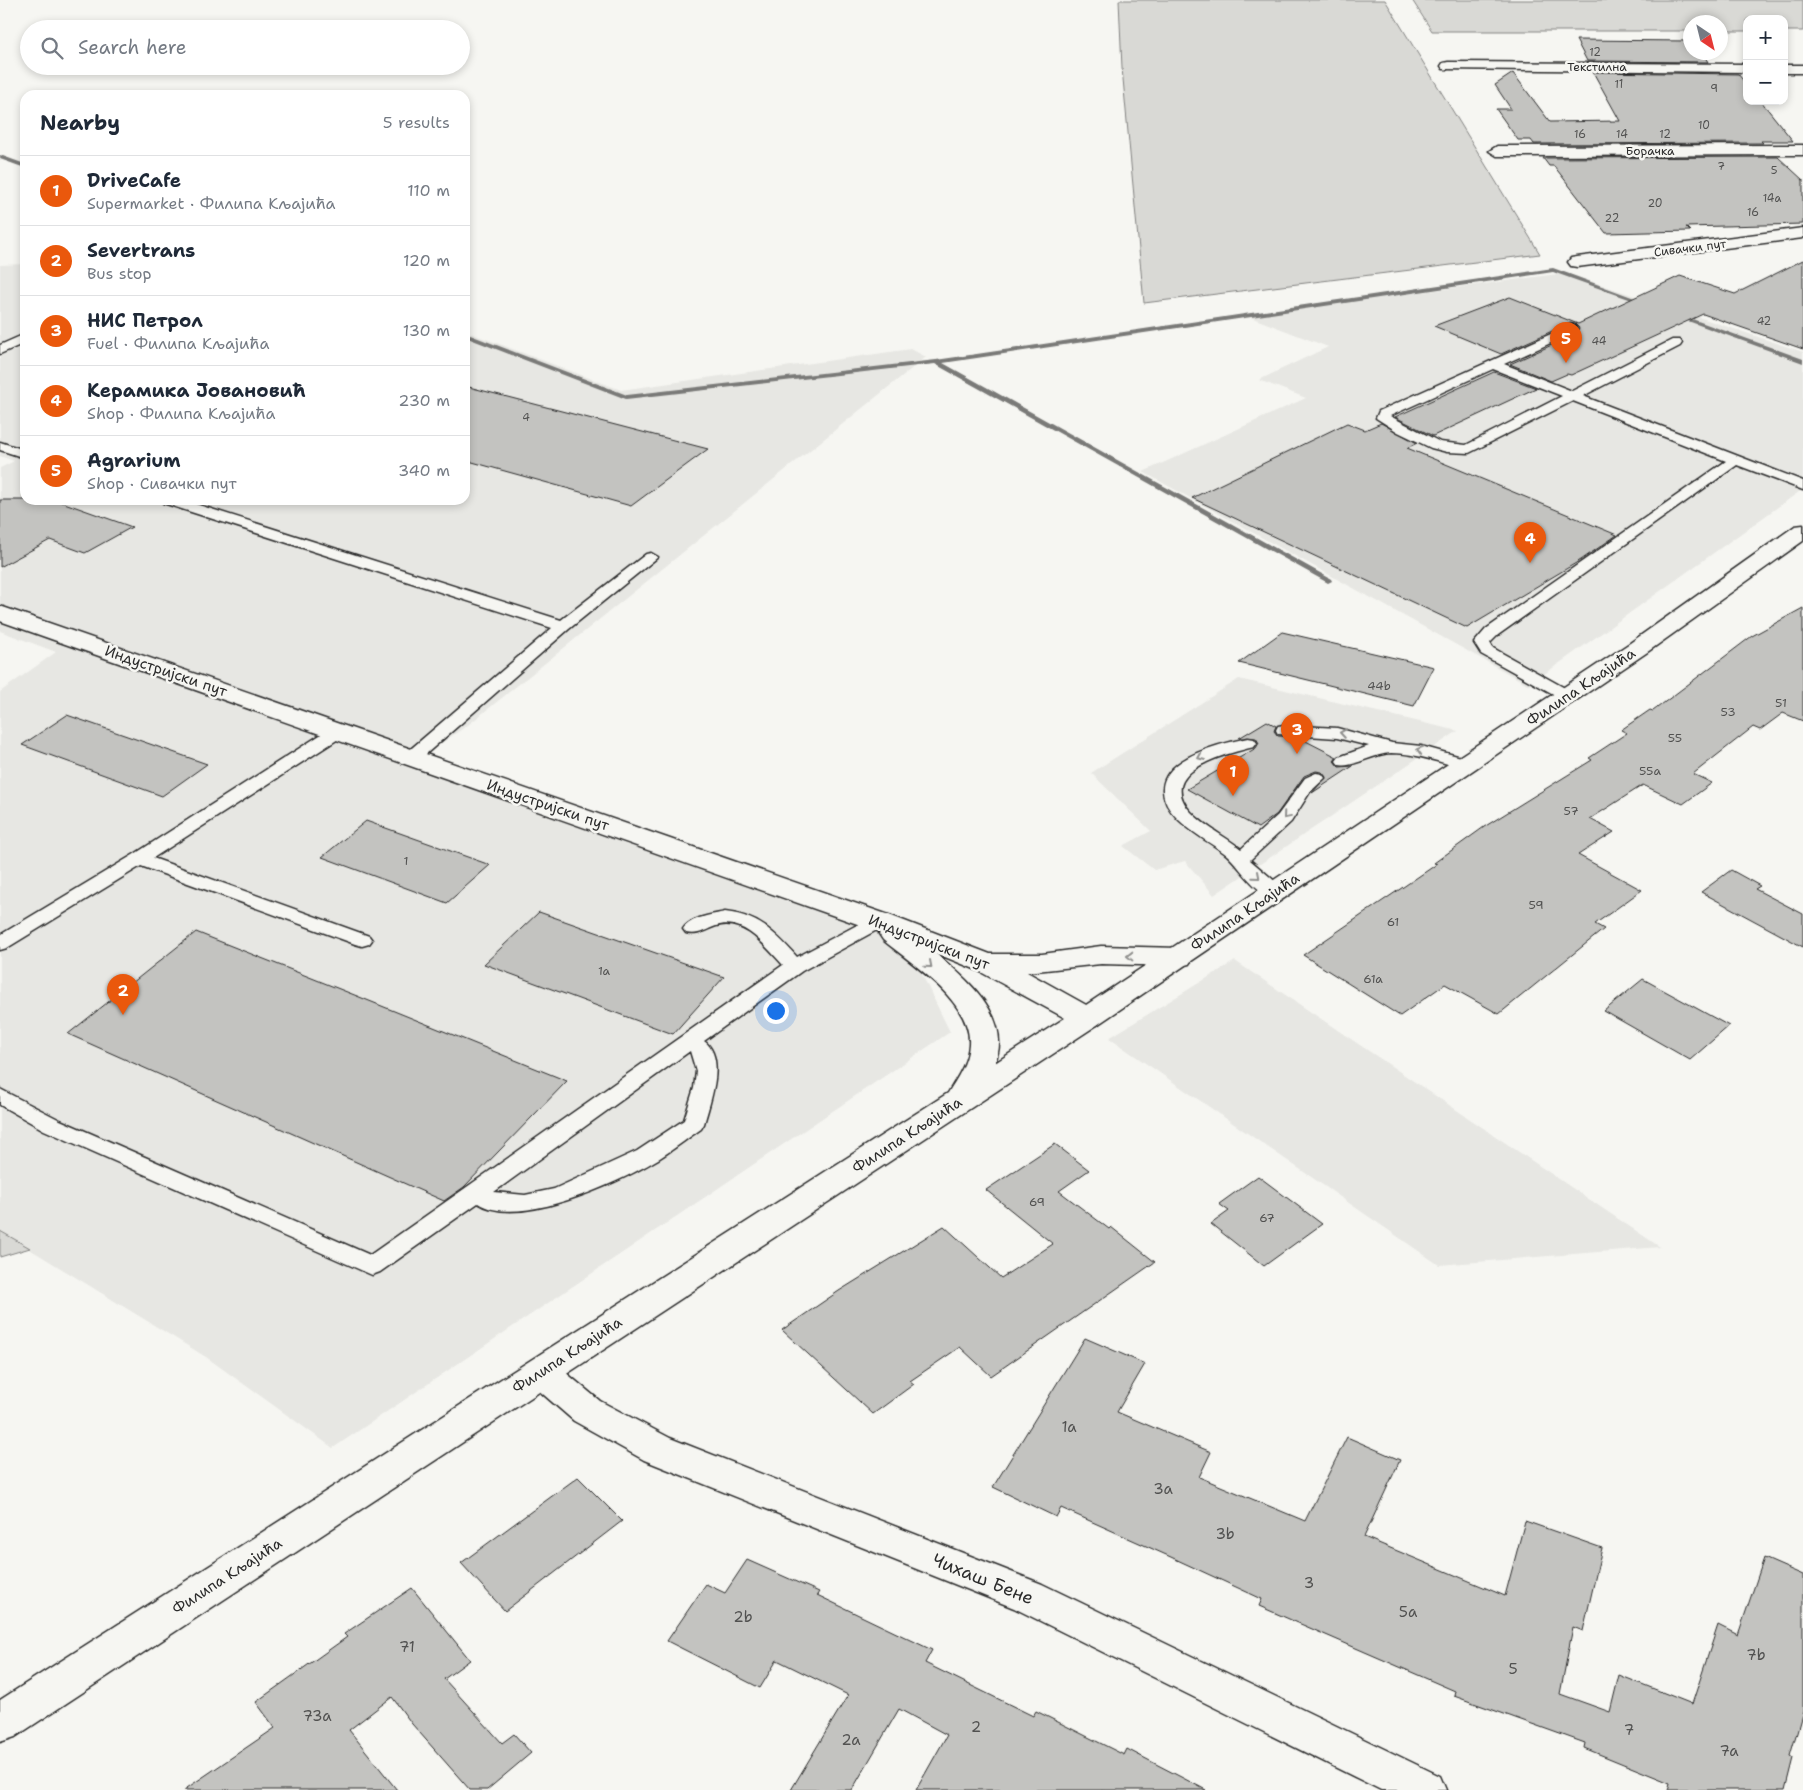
<!DOCTYPE html>
<meta charset="utf-8">
<style>
body{margin:0;font-family:"Shantell Sans",sans-serif;background:#f2f2f3;color:#1f2937}
.controls{position:absolute;right:15px;top:15px;display:grid;overflow:hidden;border-radius:10px;box-shadow:0 2px 8px #0003}
.controls button{width:45px;height:45px;display:grid;place-items:center;padding:0;border:0;border-bottom:1px solid #e0e1e3;background:#fff;color:#1f2937;font:25px sans-serif}
.compass{position:absolute;left:1683px;top:15px;width:45px;height:45px;border-radius:50%;background:#fff;box-shadow:0 2px 8px #0003;rotate:145deg}
.you{position:absolute;left:775px;top:1010px;width:18px;height:18px;margin:-12px;border:4px solid #fff;border-radius:50%;background:#1a73e8;box-shadow:0 0 0 8px #1a73e833}
.badge{display:grid;place-items:center;width:32px;height:32px;border-radius:50%;background:#ea580c;color:#fff;font-size:16px;font-weight:700}
.pin{position:absolute;translate:-50% -41px;filter:drop-shadow(0 1px 2px #0008)}
.pin::after{content:'';position:absolute;top:26px;width:18px;height:15px;background:inherit;clip-path:polygon(0 0,100% 0,50% 100%)}
.list{margin:0;padding:0;list-style:none}
h2{display:flex;justify-content:space-between;align-items:center;height:65px;margin:0;padding:0 20px;font-size:21px}
h2 small{font-size:16px;font-weight:400;color:#747a83}
.list li{display:grid;grid-template-columns:32px 1fr auto;gap:15px;align-items:center;box-sizing:border-box;height:70px;padding:0 20px;border-top:1px solid #e0e1e3}
.list b{display:block;font-size:19px;white-space:nowrap}
.list p{margin:0;font-size:16px;white-space:nowrap;color:#747a83}
.list em{font-size:16px;font-style:normal;color:#747a83}
.icon{flex:none;width:28px;height:28px;fill:none;stroke:currentColor;stroke-width:2;stroke-linecap:round;stroke-linejoin:round}
.map{position:relative;flex:none;width:1803px;height:1790px;overflow:hidden}
.search{position:absolute;background:#fff;box-shadow:0 2px 8px #0003;left:20px;top:20px;width:450px;height:55px;display:flex;align-items:center;gap:12px;box-sizing:border-box;padding:0 18px;border-radius:28px;color:#747a83;font-size:19px}
.panel{position:absolute;background:#fff;box-shadow:0 2px 8px #0003;left:20px;top:90px;width:450px;height:415px;border-radius:15px}
.map>svg:first-child{display:block}
.built{fill:#e7e7e3}
.green{fill:#d9d9d5;stroke:#828280}
.lines{fill:none;stroke-linecap:round;stroke-linejoin:round}
.stream{fill:#7a7a78;fill-rule:evenodd}
.building{fill:#c3c3c0;stroke:#2b2b2b}
.lane-casing{stroke:#2b2b2b;stroke-width:3}
.street-casing{stroke:#2b2b2b;stroke-width:3}
.secondary-casing{stroke:#2b2b2b;stroke-width:3}
.primary-casing{stroke:#2b2b2b;stroke-width:3}
.lane{fill:#f6f6f2;fill-rule:evenodd}
.street{fill:#f6f6f2;fill-rule:evenodd}
.secondary{fill:#f6f6f2;fill-rule:evenodd}
.primary{fill:#f6f6f2;fill-rule:evenodd}
.oneway{stroke:#90908e}
.labels{text-anchor:middle;stroke-width:5;stroke-linejoin:round;paint-order:stroke}
.far-number-label{font-size:11px;fill:#515150}
.far-street-label{font-size:12px;fill:#2b2b2b;stroke:#f6f6f2}
.number-label{font-size:12px;fill:#515150}
.street-label{font-size:15px;fill:#2b2b2b;stroke:#f6f6f2}
.near-number-label{font-size:15px;fill:#515150}
.near-street-label{font-size:18px;fill:#2b2b2b;stroke:#f6f6f2}
</style>
<div class="map">
<svg width="1803" height="1790" viewBox="0 0 1803 1790">
<rect width="100%" height="100%" fill="#f6f6f2"/>
<filter id="ink" filterUnits="userSpaceOnUse"><feTurbulence type="fractalNoise" baseFrequency=".02" numOctaves="2"/><feDisplacementMap in="SourceGraphic" scale="10" xChannelSelector="R" yChannelSelector="G"/><feConvolveMatrix kernelMatrix="1 2 1 2 8 2 1 2 1" color-interpolation-filters="sRGB"/></filter>
<g filter="url(#ink)">
<!-- built -->
<path class="built" d="M25,264V500H465V331L621,390L911,349L926,357L468,725L411,764L807,898L909,948L950,1032L333,1448L206,1357L0,1231V692L56,652L0,631V468L14,461L0,456V265Z
M1566,273L1803,352V489L1529,685L1143,472L1306,398L1259,380L1328,347L1245,315Z
M1239,679L1458,731L1214,895L1185,861L1154,870L1123,846L1151,831L1091,773Z
M1235,961L1660,1247L1439,1265L1109,1038Z"/>
<!-- green -->
<path class="green" d="M1119,0H1385L1540,254L1144,303L1122,68Z
M1412,0H1803V31H1784V19H1747V31H1721L1720,22H1690V31H1432Z
M0,1231L30,1248L0,1257Z"/>
<g class="lines">
<!-- stream -->
<path class="stream" d="M0,155L25,164V168L0,159Z
M1553,268L1648,303L1643,304L1553,272L943,363L1331,579L1332,581L1328,583L935,364L626,399L465,337V333L627,395L936,360Z
M1677,315H1681L1803,359V363L1677,317Z"/>
</g>
<!-- building -->
<path class="building" d="M1576,40L1690,41V52H1702L1708,62L1587,61Z
M1593,72L1738,74L1747,85V101H1761L1793,141H1761L1763,143L1534,144L1531,140H1518L1496,109H1511L1495,85L1513,73L1550,122L1620,121Z
M1778,157L1803,180V224L1686,227L1690,231L1606,233L1554,166H1549L1543,158Z
M1803,260V349L1703,314L1571,375L1567,374L1551,381L1510,364L1576,334L1579,328L1575,324L1570,323L1501,354L1434,326L1510,297L1578,324L1680,276L1735,294Z
M1494,372L1536,388L1433,436L1395,417Z
M465,386L708,449L631,506L465,460Z
M1347,423L1365,430L1381,423L1417,443L1407,448L1617,535L1581,560L1467,628L1192,498Z
M0,500H56L132,527L85,553L50,540L0,567Z
M1803,608V721L1783,713L1760,730L1753,727L1693,774L1712,783L1683,804L1643,785L1590,819L1614,832L1578,855L1642,890L1595,924L1604,929L1499,1014L1445,984L1400,1016L1303,955L1437,864L1434,863L1484,827L1592,760L1589,758L1627,733L1621,730L1650,710L1653,711L1752,636Z
M1282,632L1434,667L1414,706L1239,663Z
M67,715L207,764L162,796L22,745Z
M1267,721L1276,726L1274,731L1278,736L1298,737L1337,757L1334,761L1339,767L1353,766L1312,793L1326,777L1322,772L1316,771L1304,776L1277,814L1258,828L1187,789L1256,748L1259,743L1256,738H1239Z
M366,821L490,865L447,903L322,857Z
M1731,870L1760,886L1755,889L1803,914V947L1701,892Z
M539,912L724,977L673,1034L484,964Z
M196,932L357,996L567,1081L464,1187L444,1201L68,1034Z
M1643,979L1729,1026L1690,1060L1604,1011Z
M1055,1144L1089,1170L1059,1191L1109,1229L1111,1227L1155,1262L991,1376L960,1347L910,1381L914,1384L873,1414L782,1330L839,1291L944,1226L1001,1278L1053,1244L986,1190Z
M1258,1176L1322,1224L1264,1266L1211,1224L1229,1211L1219,1204Z
M1085,1338L1145,1364L1117,1412L1211,1452L1199,1477L1305,1521L1347,1437L1400,1460L1364,1537L1505,1596L1525,1521L1602,1548L1583,1631L1573,1627L1560,1694L1610,1712L1619,1675L1692,1704L1718,1625L1738,1635L1764,1558L1803,1575V1711L1790,1756L1793,1758L1785,1790H1668L1670,1783L1584,1748L1585,1743L1454,1696L1455,1691L1259,1606L1262,1599L1173,1558L1061,1508L1056,1517L993,1487Z
M578,1477L622,1521L505,1611L461,1563Z
M747,1560L819,1592L817,1595L932,1650L925,1663L1033,1716L1036,1711L1124,1755L1127,1749L1206,1790H916L947,1735L899,1709L852,1790H791L848,1695L777,1660L760,1688L667,1641L706,1584L725,1593Z
M412,1588L470,1660L444,1679L502,1743L514,1734L531,1753L487,1790H470L412,1724L392,1697L349,1730L397,1790H184L275,1728L256,1702L347,1637L344,1634Z"/>
<g class="lines">
<!-- lane casing -->
<g class="lane-casing">
<path id="lane" d="M1571,325L1575,326L1577,329L1575,332L1504,364L1572,391L1672,340H1680L1682,343L1680,346L1583,396L1803,481V490L1737,465L1498,635L1490,643L1493,648L1572,692L1574,696L1572,700L1566,701L1481,654L1474,643L1486,629L1726,461L1573,401L1469,453L1447,452L1431,448L1398,432L1376,418L1379,411ZM1493,369L1562,396L1466,445L1440,442L1390,416Z
M25,334V343L0,354V345Z
M0,442L25,450V458L0,450Z
M161,500H183L561,620L646,554L651,553L658,557L569,629L418,761H406L403,757L406,753L552,628L163,503Z
M1284,725L1337,728L1392,743L1421,746L1472,760L1475,764L1472,768L1466,769C1441,763 1417,753 1391,753C1373,754 1352,768 1339,765L1336,761L1339,757L1369,746L1337,738L1278,734L1276,730L1278,726Z
M337,727L343,728L345,732L343,736L153,858L369,936L372,940L369,944L362,946L355,944L141,866L7,948L0,950V935L133,855L331,728Z
M1248,738L1254,739L1257,743L1254,747C1226,754 1154,771 1191,812C1205,827 1225,836 1241,849L1278,815L1305,778L1316,773L1322,774L1325,778L1310,792L1291,822L1250,860L1283,888L1285,892L1283,896C1259,902 1242,868 1227,855C1207,839 1161,818 1163,788C1165,756 1224,743 1248,738Z
M725,912C758,915 776,934 797,957L872,917L879,915L886,917L889,921L886,925L802,971L704,1041C727,1058 710,1102 704,1124L701,1129C685,1140 669,1153 653,1162C616,1184 517,1229 478,1203L380,1272L372,1275L44,1130L0,1105V1089L60,1120L370,1255L783,965C766,947 744,917 716,926C705,930 698,936 686,933L683,929C691,917 712,915 725,912ZM690,1051L696,1071L694,1088L684,1120L637,1151L554,1189L525,1195L494,1192Z"/>
</g>
<!-- street casing -->
<g class="street-casing">
<path id="street" d="M1448,62L1747,64V72L1443,69L1441,66L1443,63Z
M1784,65H1803V73H1784Z
M1803,145V155L1497,156L1489,151L1497,146Z
M1803,228V238L1577,267L1571,266L1568,262L1571,258L1577,257Z
M541,1358L553,1362L600,1401L670,1438L1042,1584L1440,1776L1446,1790H1381L1014,1608L644,1460L574,1421L529,1382L523,1372L529,1362Z"/>
</g>
<!-- secondary casing -->
<g class="secondary-casing">
<path id="secondary" d="M1803,525V541L1646,653L1097,1025L1087,1028L1077,1025L1072,1018L1077,1011L1630,643L1795,526Z"/>
</g>
<!-- primary casing -->
<g class="primary-casing">
<path id="primary" d="M0,606L889,915L990,954H1042L1101,946L1179,948L1189,950L1193,957L1189,964L1179,966L1101,964L1027,972L1097,1011L1102,1018L1097,1025L15,1737L0,1742V1700L948,1093C957,1078 968,1063 969,1044C972,1002 912,964 883,940L879,934L880,932L0,621ZM935,953L977,970L1065,1018L995,1063C997,1057 999,1050 999,1044C1000,1006 962,975 935,953Z"/>
</g>
<!-- lane -->
<use href="#lane" class="lane"/>
<!-- street -->
<use href="#street" class="street"/>
<!-- secondary -->
<use href="#secondary" class="secondary"/>
<!-- primary -->
<use href="#primary" class="primary"/>
</g>
<!-- one-way arrows -->
<defs><path id="oneway-chevron" d="M-2-3.5L2.5 0L-2 3.5" fill="none" stroke-width="1.6" stroke-linecap="round" stroke-linejoin="round" transform="scale(1.25)"/></defs>
<g class="oneway">
<use href="#oneway-chevron" transform="translate(1343 733) rotate(-171)"/>
<use href="#oneway-chevron" transform="translate(1420 750) rotate(-164)"/>
<use href="#oneway-chevron" transform="translate(1201 757) rotate(157)"/>
<use href="#oneway-chevron" transform="translate(1286 816) rotate(130)"/>
<use href="#oneway-chevron" transform="translate(1257 876) rotate(41)"/>
<use href="#oneway-chevron" transform="translate(1130 956) rotate(-179)"/>
<use href="#oneway-chevron" transform="translate(929 965) rotate(41)"/>
</g>
</g>
<g class="labels">
<!-- far-number labels -->
<g class="far-number-label">
<text x="1595" y="56">12</text>
<text x="1619" y="88">11</text>
<text x="1714" y="92">9</text>
<text x="1704" y="129">10</text>
<text x="1580" y="138">16</text>
<text x="1622" y="138">14</text>
<text x="1665" y="138">12</text>
<text x="1721" y="170">7</text>
<text x="1774" y="174">5</text>
<text x="1772" y="202">14a</text>
<text x="1655" y="207">20</text>
<text x="1753" y="216">16</text>
<text x="1612" y="222">22</text>
<text x="1764" y="325">42</text>
<text x="1599" y="345">44</text>
<text x="526" y="421">4</text>
</g>
<!-- far-street labels -->
<g class="far-street-label">
<text x="1597" y="71">Текстилна</text>
<text x="1650" y="155">Борачка</text>
<text transform="translate(1690 248) rotate(-7)" y="4">Сивачки пут</text>
</g>
<!-- number labels -->
<g class="number-label">
<text x="1379" y="690">44b</text>
<text x="1781" y="707">51</text>
<text x="1728" y="716">53</text>
<text x="1675" y="742">55</text>
<text x="1650" y="775">55a</text>
<text x="1571" y="815">57</text>
<text x="406" y="865">1</text>
<text x="1536" y="909">59</text>
<text x="1393" y="926">61</text>
<text x="604" y="975">1a</text>
<text x="1373" y="983">61a</text>
<text x="1037" y="1206">69</text>
<text x="1267" y="1222">67</text>
</g>
<!-- street labels -->
<g class="street-label">
<text transform="translate(166 671) rotate(19)" y="5">Индустријски пут</text>
<text transform="translate(1581 687) rotate(-34)" y="5">Филипа Кљајића</text>
<text transform="translate(548 805) rotate(19)" y="5">Индустријски пут</text>
<text transform="translate(1245 912) rotate(-34)" y="5">Филипа Кљајића</text>
<text transform="translate(929 942) rotate(21)" y="5">Индустријски пут</text>
<text transform="translate(907 1135) rotate(-33)" y="5">Филипа Кљајића</text>
<text transform="translate(567 1355) rotate(-33)" y="5">Филипа Кљајића</text>
<text transform="translate(227 1576) rotate(-33)" y="5">Филипа Кљајића</text>
</g>
<!-- near-number labels -->
<g class="near-number-label">
<text x="1069" y="1432">1a</text>
<text x="1163" y="1494">3a</text>
<text x="1225" y="1539">3b</text>
<text x="1309" y="1588">3</text>
<text x="1408" y="1617">5a</text>
<text x="743" y="1622">2b</text>
<text x="407" y="1652">71</text>
<text x="1756" y="1660">7b</text>
<text x="1513" y="1674">5</text>
<text x="317" y="1721">73a</text>
<text x="976" y="1732">2</text>
<text x="1629" y="1735">7</text>
<text x="851" y="1745">2a</text>
<text x="1729" y="1756">7a</text>
</g>
<!-- near-street labels -->
<g class="near-street-label">
<text transform="translate(983 1579) rotate(22)" y="6">Чихаш Бене</text>
</g>
</g>
</svg>
<div class="controls">
<button>+</button>
<button>−</button>
</div>
<svg class="compass" viewBox="-18 -18 36 36"><path d="M0-13l5 13h-10z" fill="#e53935"/><path d="M0 13l5-13h-10z" fill="#747a83"/></svg>
<div class="you"></div>
<div class="pin badge" style="left:1233px;top:796px">1</div>
<div class="pin badge" style="left:123px;top:1015px">2</div>
<div class="pin badge" style="left:1297px;top:754px">3</div>
<div class="pin badge" style="left:1530px;top:563px">4</div>
<div class="pin badge" style="left:1566px;top:363px">5</div>
<div class="search"><svg class="icon" aria-label="search" viewBox="0 0 24 24"><circle cx="10" cy="10" r="6"/><path d="M15 15l6 6"/></svg>Search here</div>
<section class="panel">
<h2>Nearby<small>5 results</small></h2>
<ul class="list">
<li><span class="badge">1</span><div><b>DriveCafe</b><p>Supermarket · Филипа Кљајића</p></div><em>110 m</em></li>
<li><span class="badge">2</span><div><b>Severtrans</b><p>Bus stop</p></div><em>120 m</em></li>
<li><span class="badge">3</span><div><b>НИС Петрол</b><p>Fuel · Филипа Кљајића</p></div><em>130 m</em></li>
<li><span class="badge">4</span><div><b>Керамика Јовановић</b><p>Shop · Филипа Кљајића</p></div><em>230 m</em></li>
<li><span class="badge">5</span><div><b>Agrarium</b><p>Shop · Сивачки пут</p></div><em>340 m</em></li>
</ul>
</section>
</div>
